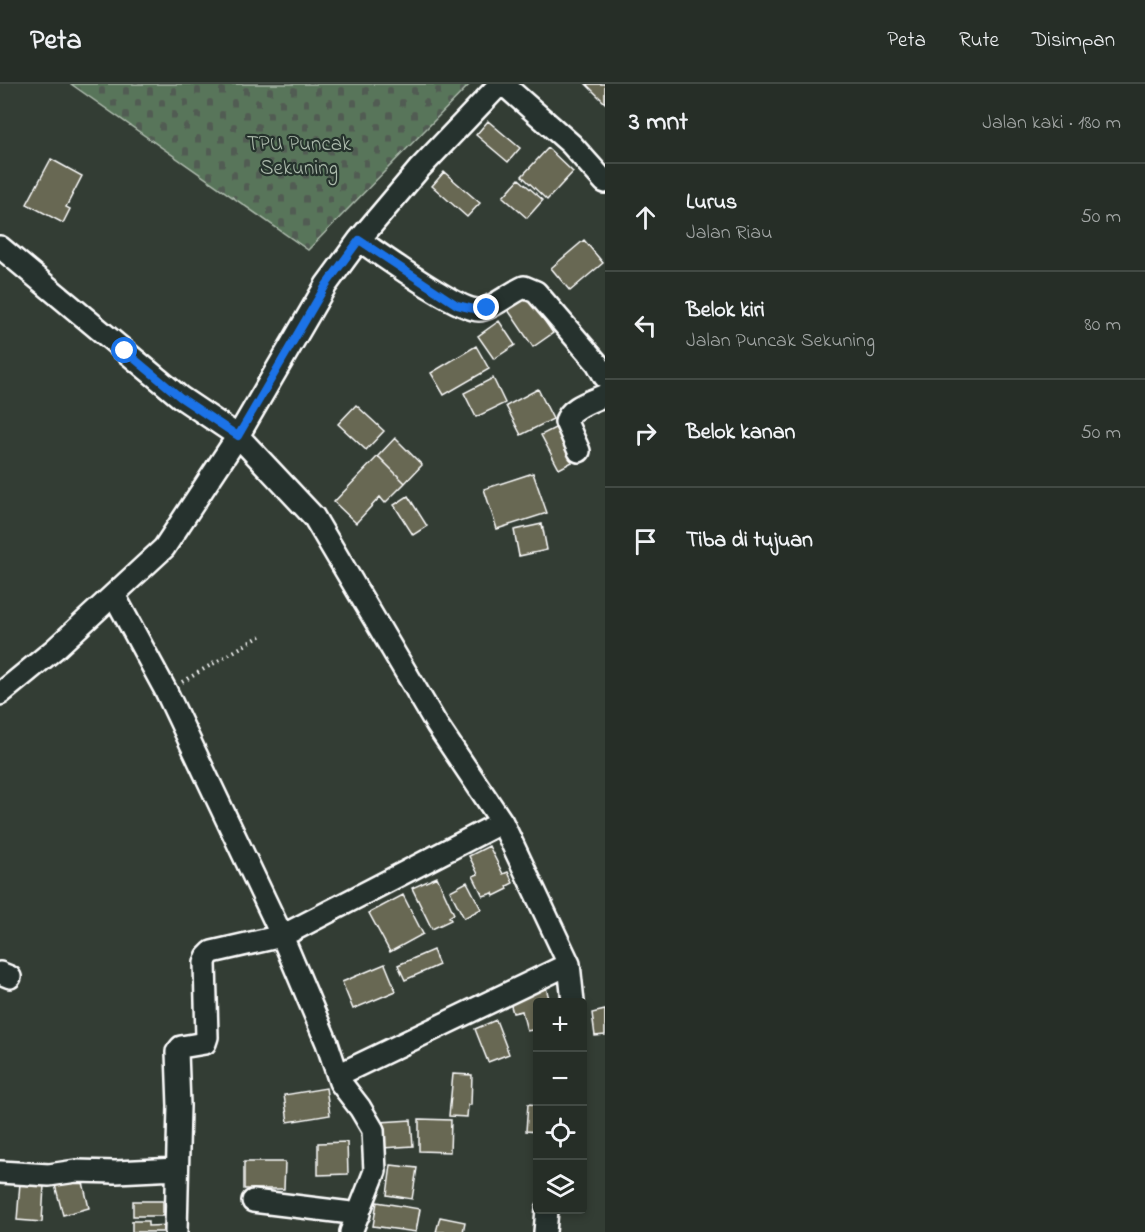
<!DOCTYPE html>
<html lang="id">
<meta charset="utf-8">
<style>
body{margin:0;font-family:"Indie Flower",sans-serif;background:#323a33;color:#f1f3f6}
.controls{position:absolute;right:18px;bottom:18px;display:grid;overflow:hidden;border-radius:6px;box-shadow:0 3px 9px #0003}
.controls button{width:54px;height:54px;display:grid;place-items:center;padding:0;border:0;border-bottom:2px solid #424a44;background:#262e27;color:#f1f3f6;font:30px sans-serif}
.stop{position:absolute;width:18px;height:18px;margin:-14px;border:4px solid #1a73e8;border-radius:50%;background:#fff}
.stop.end{background:#1a73e8;border-color:#fff;box-shadow:0 2px 6px #0008}
.list{margin:0;padding:0;list-style:none}
h2{display:flex;justify-content:space-between;align-items:center;height:78px;margin:0;padding:0 24px;font-size:26px}
h2 small{font-size:20px;font-weight:400;color:#a4a8a7}
.list li{display:grid;grid-template-columns:39px 1fr auto;gap:18px;align-items:center;box-sizing:border-box;height:108px;padding:0 24px;border-top:2px solid #424a44}
.list b{display:block;font-size:22px;white-space:nowrap}
.list p{margin:0;font-size:20px;white-space:nowrap;color:#a4a8a7}
.list em{font-size:20px;font-style:normal;color:#a4a8a7}
.icon{flex:none;width:33px;height:33px;fill:none;stroke:currentColor;stroke-width:2;stroke-linecap:round;stroke-linejoin:round}
.map{position:relative;flex:none;width:605px;height:1148px;overflow:hidden}
header{display:flex;align-items:center;gap:36px;box-sizing:border-box;height:84px;padding:0 30px;background:#262e27;border-bottom:2px solid #424a44}
header strong{font-size:28px}
nav{display:flex;gap:33px;margin-inline-start:auto;font-size:21px}
main{display:flex}
aside{flex:1;background:#262e27}
.map>svg:first-child{display:block}
.cemetery{fill:url(#cemetery-stones);stroke:#acbaac;stroke-width:1.5}
.building{fill:#676752;stroke:#fff;stroke-width:1.5}
.lines{fill:none;stroke-linecap:round;stroke-linejoin:round}
.minor-casing{stroke:#fff;stroke-width:26}
.path{stroke:#fff;stroke-width:4;stroke-dasharray:1.5 4.5;stroke-linecap:butt}
.minor{stroke:#26332d;stroke-width:21}
.route{stroke:#1a73e8;stroke-width:8}
.labels{text-anchor:middle;stroke-width:4.5;stroke-linejoin:round;paint-order:stroke}
.park-label{font-size:21px;fill:#acbaac;stroke:#26332d}
</style>
<header>
<strong>Peta</strong>
<nav><a>Peta</a><a>Rute</a><a>Disimpan</a></nav>
</header>
<main>
<div class="map">
<svg width="605" height="1148" viewBox="0 0 605 1148">
<defs>
<pattern id="cemetery-stones" width="16" height="16" patternUnits="userSpaceOnUse" patternTransform="scale(1.5)"><rect width="16" height="16" fill="#59745a"/><path d="M2 7V4a2 2 0 0 1 4 0v3zM10 15v-3a2 2 0 0 1 4 0v3z" fill="#515c52"/></pattern>
</defs>
<rect width="100%" height="100%" fill="#333d34"/>
<filter id="ink" filterUnits="userSpaceOnUse"><feTurbulence type="fractalNoise" baseFrequency=".0167" numOctaves="2"/><feDisplacementMap in="SourceGraphic" scale="12" xChannelSelector="R" yChannelSelector="G"/><feConvolveMatrix kernelMatrix="1 2 1 2 8 2 1 2 1" color-interpolation-filters="sRGB"/></filter>
<g filter="url(#ink)">
<!-- cemetery -->
<path class="cemetery" d="M71,0H470L308,166Z"/>
<!-- building -->
<path class="building" d="M586,0H605V19Z
M488,37L520,64L508,78L476,51Z
M548,64L573,88L547,116L522,92Z
M51,75L82,92L66,123L70,125L63,139L27,120Z
M444,88L480,119L467,133L432,102Z
M519,95L543,116L527,134L503,113Z
M584,156L603,179L570,207L551,184Z
M528,213L553,249L533,263L506,223L518,214L521,218Z
M499,237L515,261L494,275L478,252Z
M476,262L489,285L444,311L431,289Z
M493,294L505,319L476,333L464,309Z
M538,305L553,335L521,351L506,322Z
M356,321L384,347L366,366L338,340Z
M559,342L576,376L559,385L541,351Z
M395,354L422,381L405,399L378,372Z
M378,372L405,399L385,419L380,413L356,439L334,418Z
M533,389L547,429L497,445L484,405Z
M408,412L427,442L413,451L394,421Z
M542,440L547,466L519,472L514,446Z
M489,762L503,790L508,788L513,799L507,802L508,805L494,812L493,809L483,812L473,792L478,790L469,772Z
M437,793L454,830L449,833L451,836L432,845L412,804Z
M467,798L481,825L464,834L450,807Z
M403,811L423,850L390,868L369,829Z
M433,866L439,881L405,896L398,881Z
M385,880L396,907L353,925L342,898Z
M545,900L550,918H538V945L527,947L522,927L513,929L508,911Z
M605,926V951L595,952L592,929Z
M496,936L509,970L488,978L475,945Z
M453,990L472,991L471,1021H468L467,1033L449,1032Z
M326,1004L330,1031L288,1038L284,1011Z
M528,1020L538,1021V1048L526,1047Z
M419,1035L451,1036L450,1068L419,1067Z
M411,1036L413,1062L382,1064L380,1038Z
M347,1058L348,1090L318,1091V1059Z
M244,1078H285L284,1105H244Z
M391,1081L417,1084L412,1115L387,1111Z
M82,1094L89,1124L63,1131L55,1101Z
M20,1099L44,1101L42,1138L17,1136Z
M133,1117H163V1132H133Z
M377,1118L420,1125L416,1148L373,1142Z
M440,1133L465,1138L463,1148H436Z
M132,1137H148V1142L172,1141V1148H132Z"/>
<g class="lines">
<!-- minor casing -->
<g class="minor-casing">
<path id="minor" d="M503,0L571,60L605,98
M359,156C380,170 458,227 479,226C490,226 512,208 524,203L536,208L597,279L605,293
M0,163L180,313L238,352L314,433L437,641L502,738L569,880L338,991
M579,367L566,338C569,323 593,317 605,311
M114,511L166,607L282,852L327,959L340,998L360,1024L373,1046L375,1087L351,1148
M0,610L56,564L164,464L238,352L326,201L359,156L419,85L500,0
M569,880L573,918
M0,889L10,893
M0,1088L49,1091L76,1087L116,1088L177,1085
M253,1117L359,1130
M176,1148L179,1022L177,968L181,963L205,959L207,953L205,879L207,873L212,868L282,852L502,738
M545,1148L547,1126"/>
</g>
<!-- path -->
<path class="path" d="M182,598L262,551"/>
<!-- minor -->
<use href="#minor" class="minor"/>
</g>
</g>
<g class="lines" filter="url(#ink)">
<!-- route -->
<path class="route" d="M125,267L180,313L238,352L326,201L359,156L457,221L478,226L487,224"/>
</g>
<g class="labels">
<!-- park labels -->
<g class="park-label">
<text x="299" y="66">TPU Puncak<tspan x="299" dy="24">Sekuning</tspan></text>
</g>
</g>
</svg>
<div class="controls">
<button>+</button>
<button>−</button>
<button><svg class="icon" aria-label="locate" viewBox="0 0 24 24"><circle cx="12" cy="12" r="6"/><path d="M12 2v4M12 18v4M2 12h4M18 12h4"/></svg></button>
<button><svg class="icon" aria-label="layers" viewBox="0 0 24 24"><path d="M12 4l9 5-9 5-9-5zM3 14l9 5 9-5"/></svg></button>
</div>
<div class="stop" style="left:125px;top:267px"></div>
<div class="stop end" style="left:487px;top:224px"></div>
</div>
<aside>
<h2>3 mnt<small>Jalan kaki · 180 m</small></h2>
<ul class="list">
<li><svg class="icon" aria-label="ahead" viewBox="0 0 24 24"><path d="M12 20V5M6 11l6-6 6 6"/></svg><div><b>Lurus</b><p>Jalan Riau</p></div><em>50 m</em></li>
<li><svg class="icon" aria-label="left" viewBox="0 0 24 24"><path d="M17 20v-9H6M10 6l-5 5 5 5"/></svg><div><b>Belok kiri</b><p>Jalan Puncak Sekuning</p></div><em>80 m</em></li>
<li><svg class="icon" aria-label="right" viewBox="0 0 24 24"><path d="M7 20v-9h11M14 6l5 5-5 5"/></svg><div><b>Belok kanan</b></div><em>50 m</em></li>
<li><svg class="icon" aria-label="arrive" viewBox="0 0 24 24"><path d="M6 21V4h12l-3 4 3 4H6"/></svg><div><b>Tiba di tujuan</b></div></li>
</ul>
</aside>
</main>
